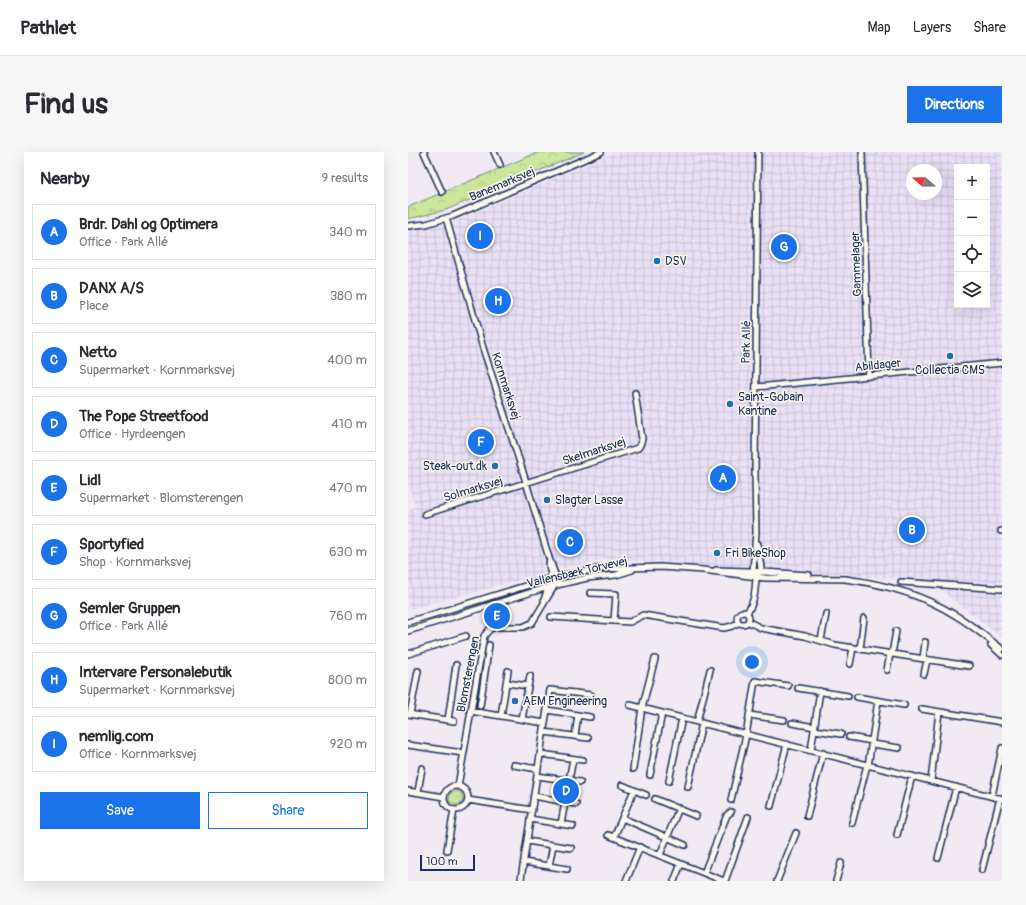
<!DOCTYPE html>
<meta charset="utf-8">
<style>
body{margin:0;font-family:Pangolin,sans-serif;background:#f7f7f7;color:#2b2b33}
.controls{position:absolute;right:12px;top:12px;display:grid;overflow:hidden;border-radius:0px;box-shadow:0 4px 16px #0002}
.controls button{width:36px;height:36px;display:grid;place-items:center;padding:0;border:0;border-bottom:1px solid #e1e1e2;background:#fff;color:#2b2b33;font:20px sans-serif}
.compass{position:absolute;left:498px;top:12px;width:36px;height:36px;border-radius:50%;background:#fff;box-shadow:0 4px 16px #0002;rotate:290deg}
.scale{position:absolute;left:12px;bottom:10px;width:55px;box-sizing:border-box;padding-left:4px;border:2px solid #1b2f5e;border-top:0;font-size:11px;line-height:14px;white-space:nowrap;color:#1b2f5e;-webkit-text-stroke:3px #fbf7ec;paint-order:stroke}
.you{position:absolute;left:344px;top:510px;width:14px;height:14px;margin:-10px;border:3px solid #fff;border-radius:50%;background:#1a73e8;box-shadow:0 0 0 6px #1a73e833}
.badge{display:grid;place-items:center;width:26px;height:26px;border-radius:50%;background:#1a73e8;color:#fff;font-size:13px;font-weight:700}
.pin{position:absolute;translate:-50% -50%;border:2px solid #fff;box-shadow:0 1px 4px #0006}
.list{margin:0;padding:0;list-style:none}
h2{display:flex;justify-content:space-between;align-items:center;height:52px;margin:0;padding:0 16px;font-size:17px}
h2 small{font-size:13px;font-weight:400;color:#7c7c81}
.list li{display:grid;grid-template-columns:26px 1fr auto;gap:12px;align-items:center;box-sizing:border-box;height:56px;margin:0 8px 8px;padding:0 8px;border:1px solid #e1e1e2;border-radius:0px}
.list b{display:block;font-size:15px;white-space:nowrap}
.list p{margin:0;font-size:13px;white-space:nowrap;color:#7c7c81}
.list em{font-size:13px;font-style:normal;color:#7c7c81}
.actions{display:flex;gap:8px;padding:12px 16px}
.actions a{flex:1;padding:9px 0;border:1px solid #1a73e8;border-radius:0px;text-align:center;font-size:14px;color:#1a73e8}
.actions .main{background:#1a73e8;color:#fff}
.icon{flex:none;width:22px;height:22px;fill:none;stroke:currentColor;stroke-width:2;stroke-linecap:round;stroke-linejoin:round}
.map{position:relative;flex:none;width:594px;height:729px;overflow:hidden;border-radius:0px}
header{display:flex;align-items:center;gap:24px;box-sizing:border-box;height:56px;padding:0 20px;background:#fff;border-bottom:1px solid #e1e1e2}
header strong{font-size:19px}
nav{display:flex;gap:22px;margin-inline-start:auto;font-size:14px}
.intro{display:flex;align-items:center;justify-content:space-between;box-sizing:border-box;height:96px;padding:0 24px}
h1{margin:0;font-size:28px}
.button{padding:10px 18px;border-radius:0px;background:#1a73e8;color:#fff;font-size:14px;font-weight:700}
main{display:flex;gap:24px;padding:0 24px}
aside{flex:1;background:#fff;border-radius:0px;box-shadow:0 4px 16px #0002}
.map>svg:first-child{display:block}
.industrial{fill:url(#industrial-grid);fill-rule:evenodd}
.grass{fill:url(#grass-tufts);stroke:#748a7d}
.forest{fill:url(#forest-crowns);stroke:#748a7d}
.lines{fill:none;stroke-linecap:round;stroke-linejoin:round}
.minor-casing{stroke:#1b2f5e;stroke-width:8}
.minor{stroke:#fbf7ec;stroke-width:5}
.poi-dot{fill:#1f6fb2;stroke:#fbf7ec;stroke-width:1.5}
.labels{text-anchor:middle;stroke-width:3;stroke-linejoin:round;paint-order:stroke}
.street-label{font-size:12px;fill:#1b2f5e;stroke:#fbf7ec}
.poi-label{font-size:12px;fill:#1b2f5e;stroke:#fbf7ec;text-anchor:start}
</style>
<header>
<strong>Pathlet</strong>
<nav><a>Map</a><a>Layers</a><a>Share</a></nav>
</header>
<div class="intro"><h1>Find us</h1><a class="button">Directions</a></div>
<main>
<aside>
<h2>Nearby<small>9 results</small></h2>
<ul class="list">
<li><span class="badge">A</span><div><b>Brdr. Dahl og Optimera</b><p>Office · Park Allé</p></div><em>340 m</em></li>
<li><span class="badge">B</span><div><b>DANX A/S</b><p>Place</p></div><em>380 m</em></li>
<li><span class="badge">C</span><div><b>Netto</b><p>Supermarket · Kornmarksvej</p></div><em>400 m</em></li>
<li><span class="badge">D</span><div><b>The Pope Streetfood</b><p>Office · Hyrdeengen</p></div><em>410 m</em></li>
<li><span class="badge">E</span><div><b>Lidl</b><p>Supermarket · Blomsterengen</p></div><em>470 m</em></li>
<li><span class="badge">F</span><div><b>Sportyfied</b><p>Shop · Kornmarksvej</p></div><em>630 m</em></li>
<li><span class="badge">G</span><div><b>Semler Gruppen</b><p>Office · Park Allé</p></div><em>760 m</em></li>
<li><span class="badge">H</span><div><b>Intervare Personalebutik</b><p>Supermarket · Kornmarksvej</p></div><em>800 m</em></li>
<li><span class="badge">I</span><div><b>nemlig.com</b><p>Office · Kornmarksvej</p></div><em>920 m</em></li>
</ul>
<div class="actions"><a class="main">Save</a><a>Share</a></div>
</aside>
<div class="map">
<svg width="594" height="729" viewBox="0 0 594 729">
<defs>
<pattern id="industrial-grid" width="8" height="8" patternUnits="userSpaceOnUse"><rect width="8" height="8" fill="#eae1f6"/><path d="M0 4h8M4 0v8" fill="none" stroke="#c8c1d5"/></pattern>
<pattern id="grass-tufts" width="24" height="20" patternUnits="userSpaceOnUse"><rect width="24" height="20" fill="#cce69c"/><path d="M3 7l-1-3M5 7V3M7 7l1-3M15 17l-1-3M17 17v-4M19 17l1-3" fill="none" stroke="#afc689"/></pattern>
<pattern id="forest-crowns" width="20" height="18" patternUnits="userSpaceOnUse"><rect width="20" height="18" fill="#cce69c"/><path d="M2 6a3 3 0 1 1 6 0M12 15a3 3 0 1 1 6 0" fill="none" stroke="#afc689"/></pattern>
</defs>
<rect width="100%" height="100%" fill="#f1eaf2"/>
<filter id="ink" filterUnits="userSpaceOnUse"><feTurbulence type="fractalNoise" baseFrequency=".025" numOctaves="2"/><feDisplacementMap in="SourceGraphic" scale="8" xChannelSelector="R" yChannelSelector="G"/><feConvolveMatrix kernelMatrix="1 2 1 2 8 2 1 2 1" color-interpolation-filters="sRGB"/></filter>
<g filter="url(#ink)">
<!-- industrial -->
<path class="industrial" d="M207,0H594V485L521,429L196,407L154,417L150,416L138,419L136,422L0,457V357L7,355L0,330V78L43,71ZM549,15H579V153H549ZM504,18H528V42H504Z"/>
<!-- grass -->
<path class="grass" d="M41 646a7 7 0 1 1 14 0a7 7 0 1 1-14 0Z"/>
<!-- forest -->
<path class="forest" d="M131,0H176L38,58L0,67V55Z"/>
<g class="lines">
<!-- minor casing -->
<g class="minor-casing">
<path id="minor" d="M16,0L34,40
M86,0L92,13
M454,0L461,224
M38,66L75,196L114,317L141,406L148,425L147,433L124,471L115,475H87L82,477L76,484L50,634
M0,74L18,72L45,64L193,0
M348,235L594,211
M17,362L230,296L232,293L234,287L227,241
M593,379H594
M350,392L353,417L351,421
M308,418L340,419L401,423
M348,425L345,419L348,380L347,323L350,0
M437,427C477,432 513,442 547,463C564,473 579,486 594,497
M493,430L594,437
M182,441L208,442L206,469
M136,448L143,426L141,411
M329 466a6 6 0 1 1 12 0a6 6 0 1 1-12 0Z
M339,461C347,449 347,440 348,425
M143,465L222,470L235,463L316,476L324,474L330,471
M0,470L143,426L190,417L252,415L295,418L357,426L439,427
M341,470L353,476L397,484L427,493L561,514
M0,479L140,435L179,426L208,423L224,418
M413,488L418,462
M583,493L594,503
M452,497L456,466
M0,502L58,484
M484,502L488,479
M515,507L517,490
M442,512L445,496
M479,518L482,502
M516,522L519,508
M99,531L120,534
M390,536L440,544
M449,545L496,553
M222,553L594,647
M72,554L81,493
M514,557L594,570
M139,558L182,565
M62,559L137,571
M0,562L46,569
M2,562L10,519
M341,563L376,568
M93,564L100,519
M114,567L122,524
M40,568L48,513
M289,570L302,518
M384,571L407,575
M406,578L433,582
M136,580L180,586
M167,584L170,563
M441,585L464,589
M464,592L491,596
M0,593L55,601
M403,598L412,539
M133,602L175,608
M106,613L130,617
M460,614L470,549
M225,617L234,556L247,507
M242,623L254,561
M129,624L172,630
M161,628L165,607
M261,629L274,566
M523,629L531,560
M214,633L238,643
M36 646a12 12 0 1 1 24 0a12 12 0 1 1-24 0Z
M280,635L294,571
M0,639L36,645
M10,640L14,616
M126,644L168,652
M584,644L594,596
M247,647L288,664
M60,648L124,658
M323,648L338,583L347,529L380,534
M363,654L379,592
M399,664L415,601
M214,666L277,693
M122,667L165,674
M444,671L459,613
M153,672L157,650
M200,683L316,729
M489,683L504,624
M206,685L226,638
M119,689L163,696
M39,698L46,658
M252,703L271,656
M530,706L548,635
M116,710L159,717
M141,714L145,693
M574,718L592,646
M296,721L319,663L323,660
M113,727L142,538L183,543
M218,729L232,695
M266,729L273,712
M317,729L340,665
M369,729L388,681
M428,729L433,711"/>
</g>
<!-- minor -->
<use href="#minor" class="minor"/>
</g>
</g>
<!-- markers -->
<g class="poi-dot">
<circle cx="249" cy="109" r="4"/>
<circle cx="542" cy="204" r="4"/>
<circle cx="322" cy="252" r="4"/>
<circle cx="87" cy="314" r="4"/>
<circle cx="139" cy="348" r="4"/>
<circle cx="309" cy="401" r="4"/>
<circle cx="107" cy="549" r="4"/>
</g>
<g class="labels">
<!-- street labels -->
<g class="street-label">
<text transform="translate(94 32) rotate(-23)" y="4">Banemarksvej</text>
<text transform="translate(448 112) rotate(-92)" y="4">Gammelager</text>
<text transform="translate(338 190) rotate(-89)" y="4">Park Allé</text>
<text transform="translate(470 213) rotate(-6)" y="4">Abildager</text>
<text transform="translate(98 234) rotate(72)" y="4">Kornmarksvej</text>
<text transform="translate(186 299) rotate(-18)" y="4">Skelmarksvej</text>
<text transform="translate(65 337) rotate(-17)" y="4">Solmarksvej</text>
<text transform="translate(169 420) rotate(-13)" y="4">Vallensbæk Torvevej</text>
<text transform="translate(60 522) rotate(-79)" y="4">Blomsterengen</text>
</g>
<!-- poi labels -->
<g class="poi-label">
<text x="257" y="113">DSV</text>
<text x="542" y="222" text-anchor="middle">Collectia CMS</text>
<text x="330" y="249">Saint-Gobain<tspan x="330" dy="14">Kantine</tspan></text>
<text x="79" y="318" text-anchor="end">Steak-out.dk</text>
<text x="147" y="352">Slagter Lasse</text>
<text x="317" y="405">Fri BikeShop</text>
<text x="115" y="553">AEM Engineering</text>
</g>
</g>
</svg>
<div class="controls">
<button>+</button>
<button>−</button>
<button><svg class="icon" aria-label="locate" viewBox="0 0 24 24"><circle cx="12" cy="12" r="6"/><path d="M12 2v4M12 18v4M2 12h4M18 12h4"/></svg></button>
<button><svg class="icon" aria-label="layers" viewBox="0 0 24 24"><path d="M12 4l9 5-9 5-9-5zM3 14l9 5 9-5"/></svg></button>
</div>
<svg class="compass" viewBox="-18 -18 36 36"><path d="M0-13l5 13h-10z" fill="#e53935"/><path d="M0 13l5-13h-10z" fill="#7c7c81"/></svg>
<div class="scale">100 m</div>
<div class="you"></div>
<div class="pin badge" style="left:315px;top:326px">A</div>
<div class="pin badge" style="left:504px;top:378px">B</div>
<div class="pin badge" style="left:162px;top:390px">C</div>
<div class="pin badge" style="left:158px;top:639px">D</div>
<div class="pin badge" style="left:89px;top:464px">E</div>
<div class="pin badge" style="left:73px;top:290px">F</div>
<div class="pin badge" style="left:376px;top:95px">G</div>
<div class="pin badge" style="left:90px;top:149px">H</div>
<div class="pin badge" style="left:72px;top:84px">I</div>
</div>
</main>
